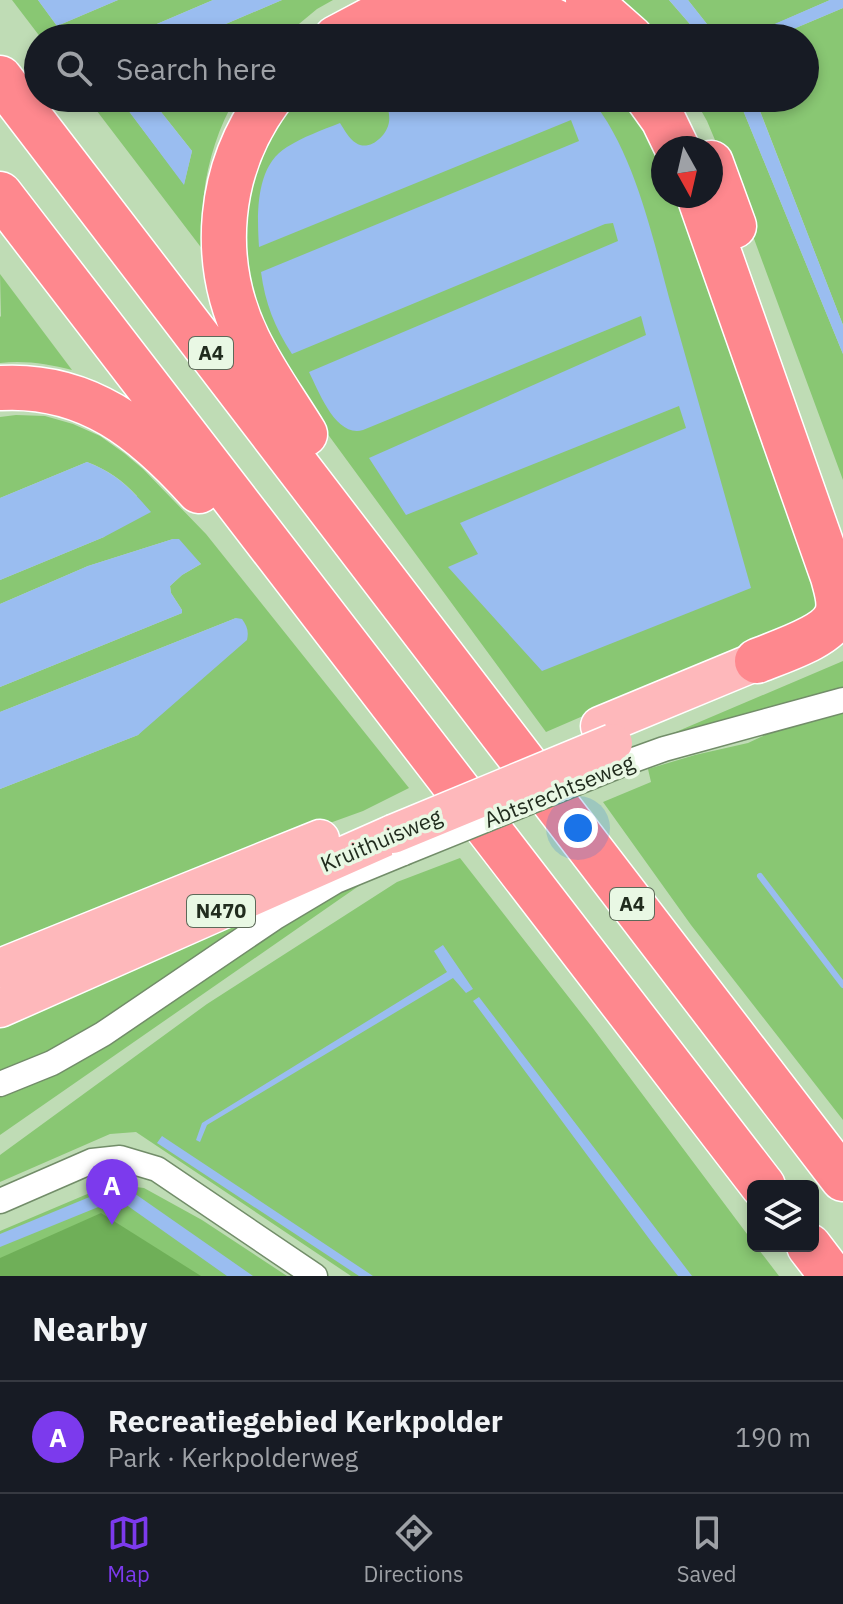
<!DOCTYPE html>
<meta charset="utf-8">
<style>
body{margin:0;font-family:"IBM Plex Sans",sans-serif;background:#242831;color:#f1f3f6}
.controls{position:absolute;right:24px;bottom:24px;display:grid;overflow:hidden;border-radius:12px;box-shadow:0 4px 12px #0003}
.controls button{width:72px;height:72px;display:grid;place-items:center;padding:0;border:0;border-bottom:2px solid #363941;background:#171b24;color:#f1f3f6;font:40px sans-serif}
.compass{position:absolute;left:651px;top:136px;width:72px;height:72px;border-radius:50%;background:#171b24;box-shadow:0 4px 12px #0003;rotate:172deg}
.you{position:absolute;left:578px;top:828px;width:28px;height:28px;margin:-20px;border:6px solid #fff;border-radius:50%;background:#1a73e8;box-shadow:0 0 0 12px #1a73e833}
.badge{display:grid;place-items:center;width:52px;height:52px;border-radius:50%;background:#7c3aed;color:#fff;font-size:26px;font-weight:700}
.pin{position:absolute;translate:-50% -66px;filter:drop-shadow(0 2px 4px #0008)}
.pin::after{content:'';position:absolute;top:42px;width:28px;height:24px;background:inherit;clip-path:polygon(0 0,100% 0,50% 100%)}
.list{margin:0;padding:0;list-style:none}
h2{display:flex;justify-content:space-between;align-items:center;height:104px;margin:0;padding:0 32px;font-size:34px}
h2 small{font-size:26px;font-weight:400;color:#9ea1a6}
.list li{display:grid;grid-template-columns:52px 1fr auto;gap:24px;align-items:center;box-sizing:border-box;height:112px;padding:0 32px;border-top:2px solid #363941}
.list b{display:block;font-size:30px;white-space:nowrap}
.list p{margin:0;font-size:26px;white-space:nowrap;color:#9ea1a6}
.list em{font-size:26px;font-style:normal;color:#9ea1a6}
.icon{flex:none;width:44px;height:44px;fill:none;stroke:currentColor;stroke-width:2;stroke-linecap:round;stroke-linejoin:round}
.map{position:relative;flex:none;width:843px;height:1276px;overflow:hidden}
.search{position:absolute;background:#171b24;box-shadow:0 4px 12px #0003;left:24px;right:24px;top:24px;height:88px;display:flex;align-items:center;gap:20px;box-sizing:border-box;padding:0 28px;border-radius:44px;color:#9ea1a6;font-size:30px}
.sheet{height:216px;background:#171b24}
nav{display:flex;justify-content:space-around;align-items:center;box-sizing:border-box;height:112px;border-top:2px solid #363941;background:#171b24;font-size:22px;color:#9ea1a6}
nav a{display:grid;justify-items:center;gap:4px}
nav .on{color:#7c3aed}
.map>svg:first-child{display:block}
.green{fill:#89c773}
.forest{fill:#6faf58}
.water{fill:#9abdf0}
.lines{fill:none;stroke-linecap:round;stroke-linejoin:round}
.stream{stroke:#9abdf0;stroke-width:6}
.street-casing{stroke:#728d69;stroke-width:27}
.primary-casing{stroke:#fff;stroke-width:41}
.highway-casing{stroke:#fff;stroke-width:47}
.street{stroke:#fff;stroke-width:24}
.primary{stroke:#feb8bb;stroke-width:38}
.highway{stroke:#fe888e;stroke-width:44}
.street-bridge-casing{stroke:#728d69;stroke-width:27;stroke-linecap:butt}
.primary-bridge-casing{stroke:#fff;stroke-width:41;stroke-linecap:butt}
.street-bridge{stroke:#fff;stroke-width:24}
.primary-bridge{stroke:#feb8bb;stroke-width:38}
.labels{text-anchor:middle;stroke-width:7;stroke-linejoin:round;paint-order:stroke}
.shield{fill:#e9f8e4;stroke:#5d6959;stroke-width:2}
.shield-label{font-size:20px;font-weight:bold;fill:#212c1e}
.street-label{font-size:22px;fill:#212c1e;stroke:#e9f8e4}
</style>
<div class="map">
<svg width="843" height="1276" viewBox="0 0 843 1276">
<rect width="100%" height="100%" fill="#bfdcb5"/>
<!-- green -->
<path class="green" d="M12,0H38L57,26L118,0H213L124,38H41Z
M282,0H333L317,9L282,38H193Z
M613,0H669L702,38H652Z
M688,0H830L764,29L762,32L764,38H718Z
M843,8V325L755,98H805V38H772Z
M489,22L546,38H374L410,25Z
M87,98H119L184,184L192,151L150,98H236C219,125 208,161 204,193C203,212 204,231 203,250Z
M293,98H626L637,112L663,156V196H680L819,600L809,622L587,721L583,716L546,732L324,429L270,343L246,273V200L273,125Z
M694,98H738L843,354V480L736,190L707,121Z
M0,274L72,370C48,364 25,360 0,363V317L1,316Z
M16,415L45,416L73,424L100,436L124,453L143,469L206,534L409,788L363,811L291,837L0,956V789L138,735L236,618L0,712V687L182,613V610L171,593L170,586L182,575L201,564L173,539L88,566L0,604V580L104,537L137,496C122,480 108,470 87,462L0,498V417Z
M843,661V687L804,702L657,740Z
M843,707V1120L691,925L603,802L651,782L648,769L695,755L748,743L782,727Z
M460,858L592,1027L753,1242V1246H756L779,1276H351L136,1132L110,1134L0,1182V1155L207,1004L397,882Z
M366,881L337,901L0,1135V1094L316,904Z
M268,908L112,1016L56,1048L0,1072V1015Z
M111,1184L144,1188L202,1220L287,1276H0V1231Z"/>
<!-- forest -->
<path class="forest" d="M101,1213L201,1276H0V1258Z"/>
<!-- water -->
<path class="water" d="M38,0H118L57,26Z
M213,0H282L193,38H124Z
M669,0H688L718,38H702Z
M830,0H843V8L772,38H764L762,32L763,29Z
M119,98H150L192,151L184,185Z
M398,98H590C636,152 654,245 673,312C699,404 725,496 751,588L542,671L448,567L478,554L460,523L686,428L679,406L406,515L369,458L646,335L641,316L363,430C336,438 319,392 309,372L618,241L613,223L605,224L292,354C275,328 265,303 261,272L579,141L571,120L259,247C257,215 255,166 287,147C303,137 322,130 340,123C344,129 349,139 356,143C369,152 387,136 389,122C390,116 388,109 387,103Z
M738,98H755L756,101L843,325V354Z
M87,462C117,474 130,488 151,512L104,537L0,580V498Z
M173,539H179L201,564L182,575L170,586L171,593L182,610V613L0,687V604L88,566Z
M236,618L242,619C247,626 249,631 247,640L138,735L0,789V712Z
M443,945L473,989L466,993L453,978L207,1125L200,1142L196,1140L202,1123L447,972L434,951Z
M479,997L692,1276H678L653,1244L473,1001Z
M162,1136L373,1276H359L157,1143Z
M121,1184L253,1276H227L118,1199L0,1247V1234Z"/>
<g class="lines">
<!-- stream -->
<path class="stream" d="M760,876L843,985"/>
<!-- street casing -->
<g class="street-casing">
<path id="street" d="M628,762L664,749L843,700
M0,1084L52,1063L103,1034L274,918L336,881L404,853
M0,1201L92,1161L120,1158L157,1169L315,1276"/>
</g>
<!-- primary casing -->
<g class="primary-casing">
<path id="primary" d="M600,726L757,661
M0,968L320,839
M0,1008L393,834"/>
</g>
<!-- highway casing -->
<g class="highway-casing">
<path id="highway" d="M588,0L631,38
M336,38L385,12L436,3L488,2L548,18L588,38
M0,78L843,1179
M270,98C218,169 209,260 248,340C264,373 286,403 305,434
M648,98L663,119L677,148
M711,163L734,226
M0,194L763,1186
M699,196L833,577C836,589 841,602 837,614C829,637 778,652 757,661
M0,388C87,383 144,430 199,491
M809,1246L832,1276"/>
</g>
<!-- street -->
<use href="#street" class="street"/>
<!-- primary -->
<use href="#primary" class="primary"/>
<!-- highway -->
<use href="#highway" class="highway"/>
<!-- street-bridge casing -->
<g class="street-bridge-casing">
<path id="street-bridge" d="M404,853L628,762"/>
</g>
<!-- primary-bridge casing -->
<g class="primary-bridge-casing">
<path id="primary-bridge" d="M393,834L613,743"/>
</g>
<!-- street-bridge -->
<use href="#street-bridge" class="street-bridge"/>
<!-- primary-bridge -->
<use href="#primary-bridge" class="primary-bridge"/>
</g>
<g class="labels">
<!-- shield labels -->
<g class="shield">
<rect x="189" y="337" width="44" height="32" rx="6"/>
<rect x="610" y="888" width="44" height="32" rx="6"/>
<rect x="187" y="895" width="68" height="32" rx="6"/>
</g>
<g class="shield-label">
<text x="211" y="360">A4</text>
<text x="632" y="911">A4</text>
<text x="221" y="918">N470</text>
</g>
<!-- street labels -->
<g class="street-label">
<text transform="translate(559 791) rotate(-22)" y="8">Abtsrechtseweg</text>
<text transform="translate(381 840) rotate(-23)" y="8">Kruithuisweg</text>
</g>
</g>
</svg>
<div class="controls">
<button><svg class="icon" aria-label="layers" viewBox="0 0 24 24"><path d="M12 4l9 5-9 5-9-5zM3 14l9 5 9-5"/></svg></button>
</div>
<svg class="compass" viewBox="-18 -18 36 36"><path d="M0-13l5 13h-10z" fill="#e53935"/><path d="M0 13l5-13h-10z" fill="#9ea1a6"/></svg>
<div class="you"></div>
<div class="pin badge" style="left:112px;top:1225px">A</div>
<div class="search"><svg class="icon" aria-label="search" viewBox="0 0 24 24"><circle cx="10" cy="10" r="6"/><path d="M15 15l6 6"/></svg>Search here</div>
</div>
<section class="sheet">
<h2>Nearby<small></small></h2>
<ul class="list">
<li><span class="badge">A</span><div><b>Recreatiegebied Kerkpolder</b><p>Park · Kerkpolderweg</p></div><em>190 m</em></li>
</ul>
</section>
<nav>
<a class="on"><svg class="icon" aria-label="map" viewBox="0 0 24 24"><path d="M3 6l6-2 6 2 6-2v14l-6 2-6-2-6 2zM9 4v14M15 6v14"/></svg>Map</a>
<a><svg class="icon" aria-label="directions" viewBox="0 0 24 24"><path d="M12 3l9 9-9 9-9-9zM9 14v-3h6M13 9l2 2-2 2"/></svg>Directions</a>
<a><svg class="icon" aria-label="saved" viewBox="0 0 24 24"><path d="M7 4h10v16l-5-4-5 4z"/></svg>Saved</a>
</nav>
